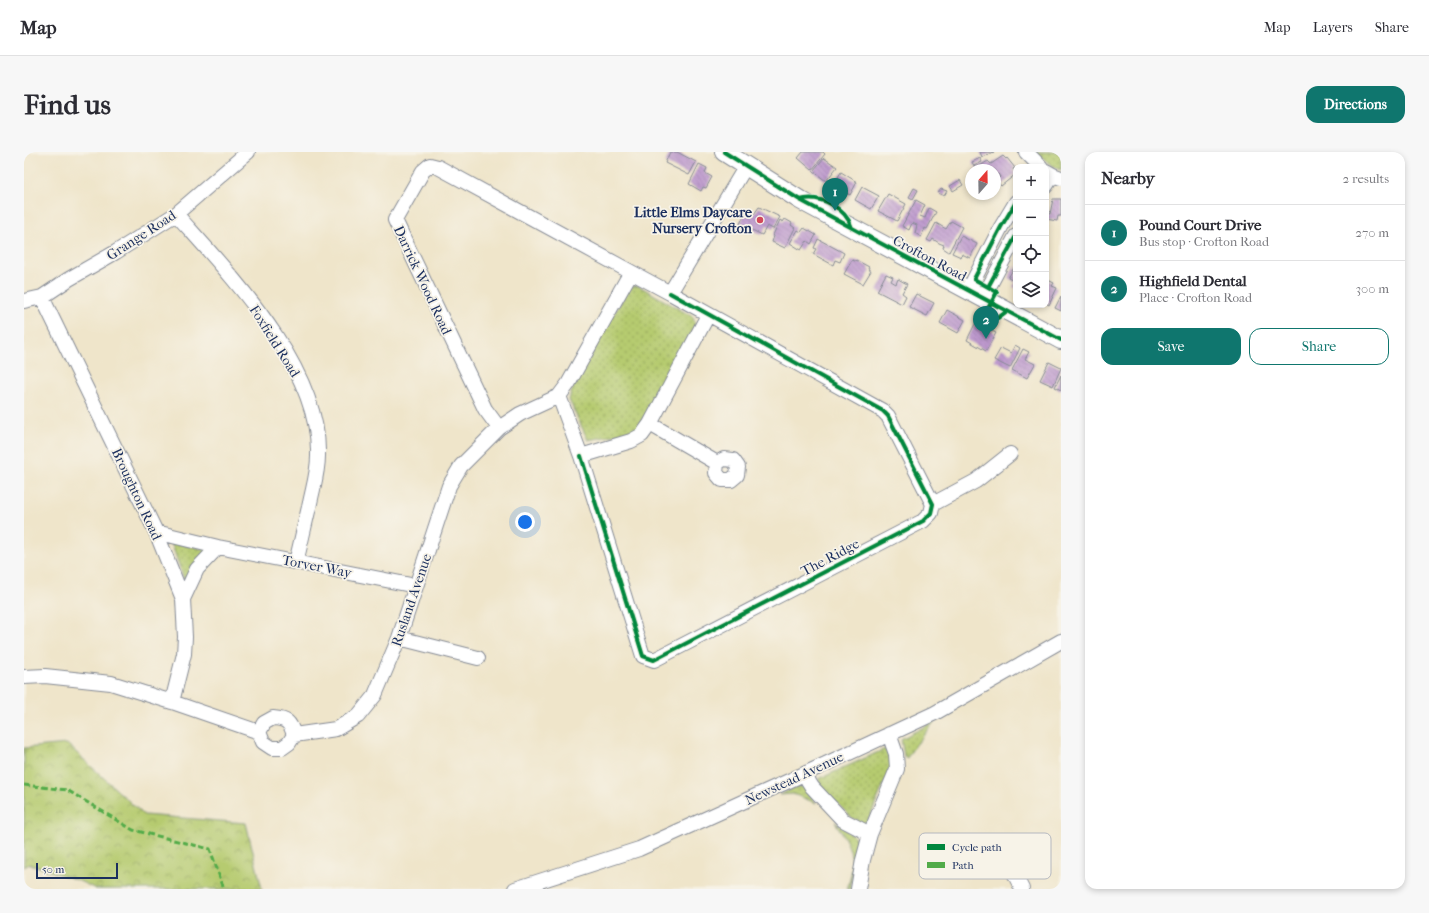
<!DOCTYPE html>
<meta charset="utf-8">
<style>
body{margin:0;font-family:"IM FELL French Canon",serif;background:#f7f7f7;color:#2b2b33}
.controls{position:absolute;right:12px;top:12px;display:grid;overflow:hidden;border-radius:8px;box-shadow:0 2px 6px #0003}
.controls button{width:36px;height:36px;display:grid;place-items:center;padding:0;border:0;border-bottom:1px solid #e1e1e2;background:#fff;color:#2b2b33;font:20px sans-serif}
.compass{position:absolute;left:941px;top:12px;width:36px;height:36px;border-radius:50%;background:#fff;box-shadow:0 2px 6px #0003;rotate:20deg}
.scale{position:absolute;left:12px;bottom:10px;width:82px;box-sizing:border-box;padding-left:4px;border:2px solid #1b2f5e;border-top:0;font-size:11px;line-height:14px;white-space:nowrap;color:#1b2f5e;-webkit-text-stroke:3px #f7f3e8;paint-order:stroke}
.you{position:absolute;left:501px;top:370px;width:14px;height:14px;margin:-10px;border:3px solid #fff;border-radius:50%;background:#1a73e8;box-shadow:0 0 0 6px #1a73e833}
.badge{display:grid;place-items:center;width:26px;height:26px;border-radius:50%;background:#0f766e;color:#fff;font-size:13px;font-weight:700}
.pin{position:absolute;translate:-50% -33px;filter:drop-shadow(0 1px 2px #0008)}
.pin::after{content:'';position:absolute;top:21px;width:14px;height:12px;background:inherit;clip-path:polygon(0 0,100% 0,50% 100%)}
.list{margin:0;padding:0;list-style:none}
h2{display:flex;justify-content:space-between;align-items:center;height:52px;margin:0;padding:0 16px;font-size:17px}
h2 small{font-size:13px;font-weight:400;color:#7c7c81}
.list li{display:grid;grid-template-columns:26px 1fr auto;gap:12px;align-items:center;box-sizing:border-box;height:56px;padding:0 16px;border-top:1px solid #e1e1e2}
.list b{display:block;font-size:15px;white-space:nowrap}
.list p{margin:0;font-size:13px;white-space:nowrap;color:#7c7c81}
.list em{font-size:13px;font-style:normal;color:#7c7c81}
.actions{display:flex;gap:8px;padding:12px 16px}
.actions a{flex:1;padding:9px 0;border:1px solid #0f766e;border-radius:12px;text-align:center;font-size:14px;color:#0f766e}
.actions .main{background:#0f766e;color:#fff}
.icon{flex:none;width:22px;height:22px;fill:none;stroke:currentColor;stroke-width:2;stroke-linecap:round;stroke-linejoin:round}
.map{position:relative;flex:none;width:1037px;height:737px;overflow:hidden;border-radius:12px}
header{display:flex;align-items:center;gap:24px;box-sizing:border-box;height:56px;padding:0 20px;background:#fff;border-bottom:1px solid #e1e1e2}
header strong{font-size:19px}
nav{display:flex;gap:22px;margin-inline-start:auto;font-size:14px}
.intro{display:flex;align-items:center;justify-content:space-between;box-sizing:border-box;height:96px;padding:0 24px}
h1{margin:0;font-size:28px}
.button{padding:10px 18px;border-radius:12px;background:#0f766e;color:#fff;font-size:14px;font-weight:700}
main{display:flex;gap:24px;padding:0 24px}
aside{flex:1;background:#fff;border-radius:12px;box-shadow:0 2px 6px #0003}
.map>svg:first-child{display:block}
.grass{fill:url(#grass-dots);stroke:#687d66}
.park{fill:url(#park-crowns);stroke:#687d66}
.building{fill:url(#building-back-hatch)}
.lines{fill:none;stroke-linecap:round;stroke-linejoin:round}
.minor-casing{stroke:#858a94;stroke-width:16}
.major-casing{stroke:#858a94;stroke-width:20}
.minor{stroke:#fff;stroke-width:14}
.major{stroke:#fff;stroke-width:18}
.quiet{stroke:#52ab49;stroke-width:3;stroke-dasharray:6 3;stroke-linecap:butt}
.cycleway-casing{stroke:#f7f3e8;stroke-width:6}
.cycleway{stroke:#00873e;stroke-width:4}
.poi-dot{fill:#d1495b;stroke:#f7f3e8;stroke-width:1.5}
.labels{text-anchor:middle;stroke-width:3.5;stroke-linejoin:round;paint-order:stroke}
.poi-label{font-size:14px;font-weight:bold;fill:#1b2f5e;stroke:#f7f3e8;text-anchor:end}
.street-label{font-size:14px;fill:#1b2f5e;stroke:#f7f3e8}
.key{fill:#f7f3e8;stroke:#b5b8bf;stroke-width:1}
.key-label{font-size:11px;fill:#1b2f5e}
</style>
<header>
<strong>Map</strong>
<nav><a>Map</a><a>Layers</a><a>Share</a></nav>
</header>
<div class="intro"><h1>Find us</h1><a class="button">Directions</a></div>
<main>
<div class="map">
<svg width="1037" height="737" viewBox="0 0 1037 737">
<defs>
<pattern id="grass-dots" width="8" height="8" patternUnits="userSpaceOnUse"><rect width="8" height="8" fill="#b6cb6f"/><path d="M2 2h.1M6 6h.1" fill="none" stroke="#93a55e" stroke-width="1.8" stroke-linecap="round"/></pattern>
<pattern id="park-crowns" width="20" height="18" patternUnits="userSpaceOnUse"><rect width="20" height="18" fill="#b6cb6f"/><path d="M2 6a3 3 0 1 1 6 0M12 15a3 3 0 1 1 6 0" fill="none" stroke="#93a55e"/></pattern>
<pattern id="building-back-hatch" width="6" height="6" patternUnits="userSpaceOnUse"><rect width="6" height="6" fill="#bd99cd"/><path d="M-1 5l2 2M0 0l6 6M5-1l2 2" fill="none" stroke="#997daa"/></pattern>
</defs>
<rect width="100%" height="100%" fill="#f7f3e8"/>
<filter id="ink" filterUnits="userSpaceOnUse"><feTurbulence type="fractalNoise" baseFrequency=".025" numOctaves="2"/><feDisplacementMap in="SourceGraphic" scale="8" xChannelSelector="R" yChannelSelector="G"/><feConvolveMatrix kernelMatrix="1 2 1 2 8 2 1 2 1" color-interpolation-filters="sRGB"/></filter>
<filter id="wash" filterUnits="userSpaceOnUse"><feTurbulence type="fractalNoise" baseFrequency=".012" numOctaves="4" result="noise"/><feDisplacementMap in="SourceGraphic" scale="16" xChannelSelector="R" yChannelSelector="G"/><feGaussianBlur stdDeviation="0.9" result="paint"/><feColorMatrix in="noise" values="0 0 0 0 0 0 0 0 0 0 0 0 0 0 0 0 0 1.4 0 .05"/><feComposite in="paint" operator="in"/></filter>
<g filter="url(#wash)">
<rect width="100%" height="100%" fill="#efe5ca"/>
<!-- grass -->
<path class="grass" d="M1011,0H1037V18L1032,16Z
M609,134H615L669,165L671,171L670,177L618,271L609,280L564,288L545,248L549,235L604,137Z
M147,390L184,398L162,433Z
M911,569L888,598L883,606L880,604L877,587Z
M861,597L866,604L868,613L844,669L839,671L828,666L795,633V627Z
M774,634L781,636L792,651L769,642L755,643Z
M811,670L830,684L835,693L830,711L826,737H823C833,709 827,694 811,670Z"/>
<!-- park -->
<path class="park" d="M43,592L120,663L222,671L238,737H72L53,728L6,712L0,715V596Z"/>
<g id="blocks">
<!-- building -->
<path class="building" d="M646,0H653L672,10L665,23L641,11Z
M779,0H799L801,2L788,18L774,6Z
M956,0H970L958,5Z
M979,4L982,7L983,6L991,16L989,17L992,22L977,34L972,28L976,25L974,22L971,24V18H949L964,9L967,12Z
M800,6L813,15L802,29L789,19Z
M956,6L958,10L950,14L948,10Z
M675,12L683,16L681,21L688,25L682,36L679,35L677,39L665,32Z
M817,20L833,30L826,43L809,34Z
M936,28L939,33L929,39L926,34Z
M838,35L855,44L847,57L831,48Z
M890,36L894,38L889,47L885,45Z
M917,37L923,39L920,44L914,41Z
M864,42L882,52L873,69L854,59Z
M1029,47H1037V64H1034L1033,69L1022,67V61L1026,62Z
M892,48L901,53L896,64L901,66L905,56L912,60L903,77L901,76L897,85L891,81L893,73L888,71L885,78L878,74Z
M735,55L756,65L749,77L743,74L738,83L716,72L722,59L730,62Z
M761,67L768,71L767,73L771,76L761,96L748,90L750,84L749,83L756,68L759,70Z
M927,69L938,75L925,100L919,96L920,93L915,91L909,87L907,90L903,88L912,71L922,77Z
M780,76L792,83L787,92L783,89L777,98L766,91L774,78L777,80Z
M937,84L953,92L946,106L938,102L937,105L928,101Z
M794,87L820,101L816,110L811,108L809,113L789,102L792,97L790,96Z
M828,108L831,109L832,108L845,115L844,117L847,119L839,132L820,122Z
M991,114H992V136L989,135L992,130L984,126Z
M862,122L869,125L867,129L872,132L874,127L883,132L878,141L882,144L878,152L853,139Z
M1022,127L1030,131L1028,134L1033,136L1025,153L1022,151Z
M892,142L910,151L903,164L885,155Z
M1037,144V159L1031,156Z
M923,158L941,168L934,181L916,171Z
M952,170L959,173L957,177L963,180L964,177L972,181L962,199L943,188Z
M991,193L996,196L986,216L970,208L977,196L987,201Z
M999,197L1005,200L1001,207L1011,212L1003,226L988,218Z
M1025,210L1037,216L1029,234L1016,228Z
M1037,223V238L1031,235Z"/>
</g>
</g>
<g filter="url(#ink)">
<use href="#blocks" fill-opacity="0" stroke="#858a94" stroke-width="1"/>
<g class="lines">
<!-- minor casing -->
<g class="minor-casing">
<path id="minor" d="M1002,0L1017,15
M1022,19L1029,23L1037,26
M1022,34L1029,23
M152,62C206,123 297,216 294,304C294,320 289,336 286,351C281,371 277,391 272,410
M944,139L977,75L992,50
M18,145L132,380L159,447L161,485L160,502L148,550
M959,146L992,84
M0,149L18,145L45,127L92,100L152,62L224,0
M684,163L626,272L618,283L607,289L557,304L535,244L544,232L607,120L646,141L722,14
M626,272L693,311L700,307L709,308L714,315L713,323L707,328H698L692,321L693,311
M475,276L461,257L371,68L399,19L406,13L414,15L607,120
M557,304L619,504L630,508L899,369L907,361L909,352L864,264L859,259L646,141
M909,352L952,329L986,302
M132,380L194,395L392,434
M159,447L173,417L194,395
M375,486L454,506
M0,525L21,524L87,531L148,550L235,580
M249,566C263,567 266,570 270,583L265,591L258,596H248L239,590L235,580L240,571Z
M270,583L312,577L334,564L351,543L375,486L425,334L437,314L475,276L496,262L535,244
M780,622L788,635L819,668L846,682
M991,700L982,705L998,737
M491,737L615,697L780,622L911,561L1037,489
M834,737L839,708L846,682L873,617L872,602L865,582"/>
</g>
<!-- major casing -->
<g class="major-casing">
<path id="major" d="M700,0L776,48L1037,188"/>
</g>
<!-- minor -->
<use href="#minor" class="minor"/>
<!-- major -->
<use href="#major" class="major"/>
<!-- quiet -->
<path class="quiet" d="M0,633L43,638L109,678L186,697L200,737"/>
<!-- cycleway casing -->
<g class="cycleway-casing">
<path id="cycleway" d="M700,0L776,48L1037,188
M776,48C796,42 822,56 828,76
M964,135L992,84
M983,159L974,166L962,160L973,140L950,127L977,75L992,50
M557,304L619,504L630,508L899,369L907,361L909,352L864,264L859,259L646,141"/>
</g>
<!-- cycleway -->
<use href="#cycleway" class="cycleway"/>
</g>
</g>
<!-- markers -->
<circle class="poi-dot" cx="736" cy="68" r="4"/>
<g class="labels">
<!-- poi labels -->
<g class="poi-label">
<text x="728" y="65">Little Elms Daycare<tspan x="728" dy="16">Nursery Crofton</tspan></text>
</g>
<!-- street labels -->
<g class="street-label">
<text transform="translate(117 83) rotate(-33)" y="5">Grange Road</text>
<text transform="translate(906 106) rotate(28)" y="5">Crofton Road</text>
<text transform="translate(399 128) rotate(65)" y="5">Darrick Wood Road</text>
<text transform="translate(251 189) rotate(58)" y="5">Foxfield Road</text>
<text transform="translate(113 342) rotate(65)" y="5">Broughton Road</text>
<text transform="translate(806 405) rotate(-28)" y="5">The Ridge</text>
<text transform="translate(293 414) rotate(11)" y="5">Torver Way</text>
<text transform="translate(387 448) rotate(-71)" y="5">Rusland Avenue</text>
<text transform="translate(770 626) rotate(-25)" y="5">Newstead Avenue</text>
</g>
</g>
<!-- legend -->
<rect x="895" y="681" width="132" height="46" rx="6" class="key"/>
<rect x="903" y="692" width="18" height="6" fill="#00873e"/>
<rect x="903" y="710" width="18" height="6" fill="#52ab49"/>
<g class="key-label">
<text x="928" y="699">Cycle path</text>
<text x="928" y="717">Path</text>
</g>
</svg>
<div class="controls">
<button>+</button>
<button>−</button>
<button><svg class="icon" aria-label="locate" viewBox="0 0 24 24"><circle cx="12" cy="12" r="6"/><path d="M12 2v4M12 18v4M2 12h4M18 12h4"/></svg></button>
<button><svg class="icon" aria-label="layers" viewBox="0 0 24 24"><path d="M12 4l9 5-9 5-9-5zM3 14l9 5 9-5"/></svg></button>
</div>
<svg class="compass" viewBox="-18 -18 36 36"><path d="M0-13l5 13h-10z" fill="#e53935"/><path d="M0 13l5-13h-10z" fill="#7c7c81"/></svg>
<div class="scale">50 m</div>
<div class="you"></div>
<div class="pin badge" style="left:811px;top:59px">1</div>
<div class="pin badge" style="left:962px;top:187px">2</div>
</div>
<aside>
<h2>Nearby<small>2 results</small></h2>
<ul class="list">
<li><span class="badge">1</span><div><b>Pound Court Drive</b><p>Bus stop · Crofton Road</p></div><em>270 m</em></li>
<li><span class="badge">2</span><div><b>Highfield Dental</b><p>Place · Crofton Road</p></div><em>300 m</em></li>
</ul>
<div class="actions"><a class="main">Save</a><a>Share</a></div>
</aside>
</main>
